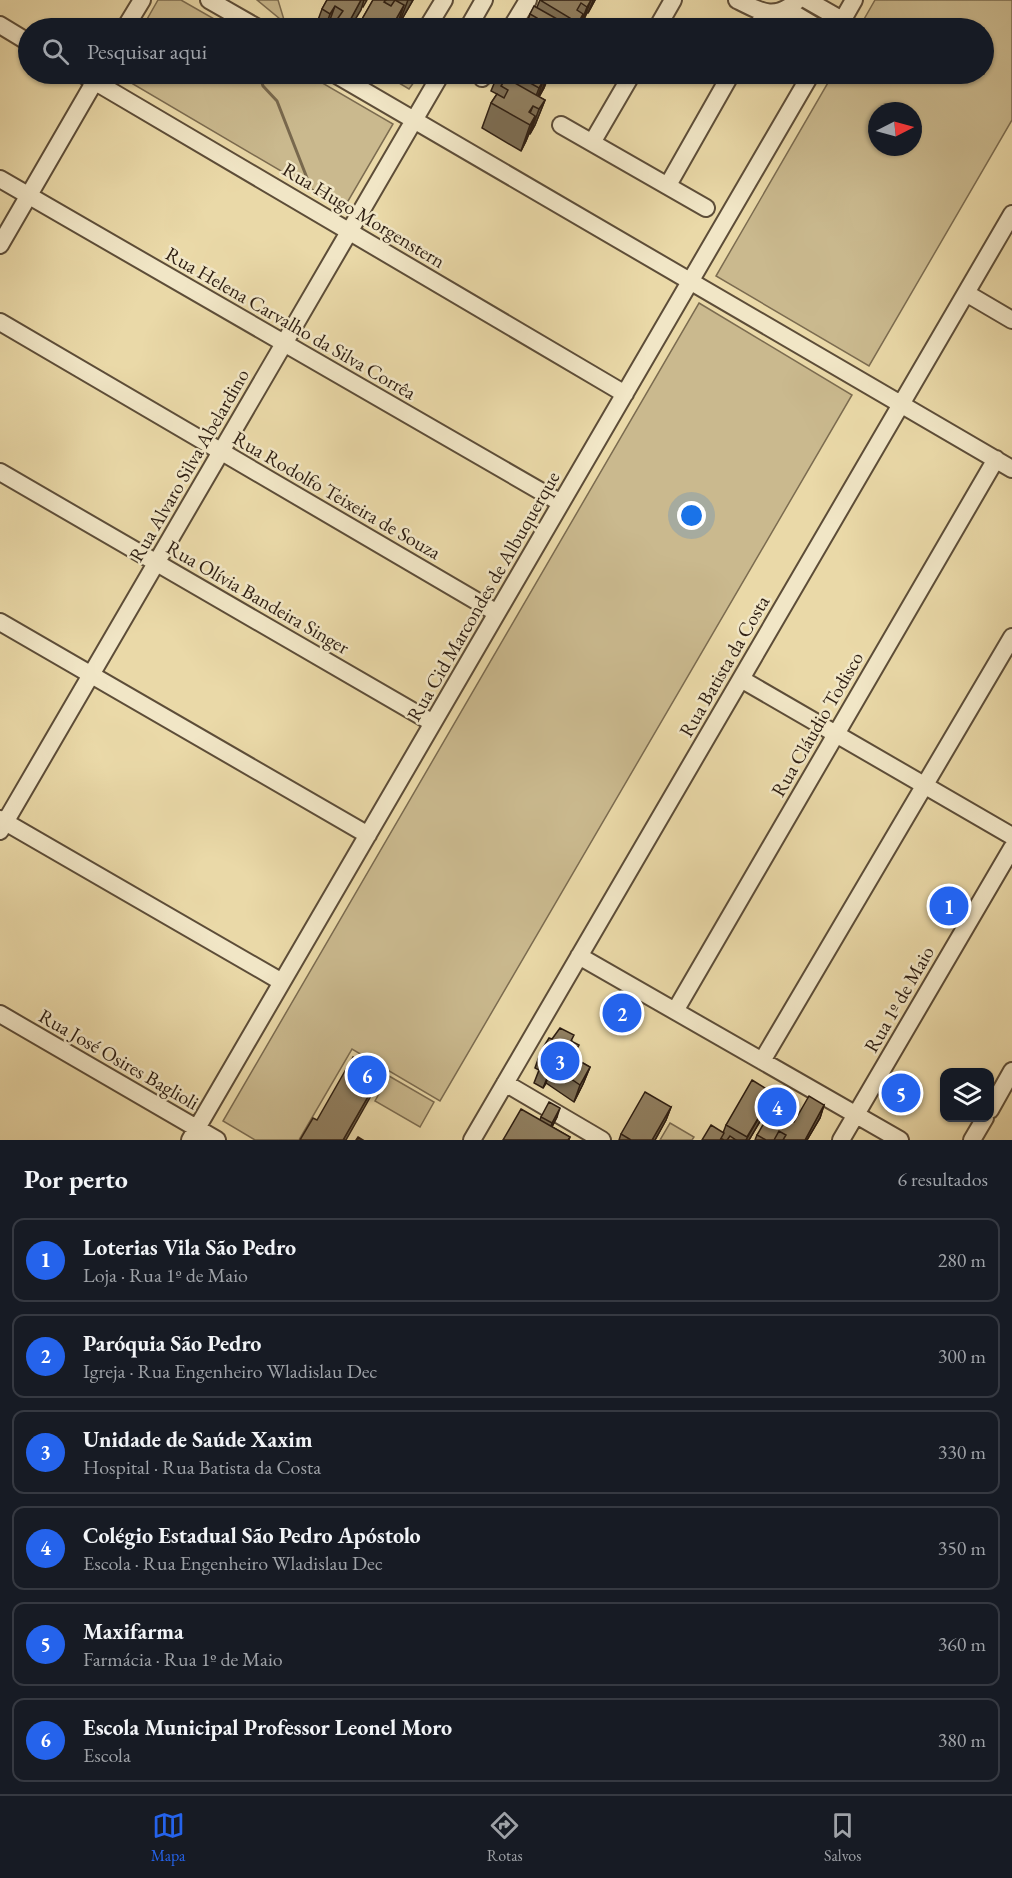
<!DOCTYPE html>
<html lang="pt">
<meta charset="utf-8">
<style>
body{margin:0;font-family:"EB Garamond",serif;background:#20242c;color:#f1f3f6}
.controls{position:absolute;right:18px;bottom:18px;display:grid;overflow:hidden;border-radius:12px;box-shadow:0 2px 4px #0004}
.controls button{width:54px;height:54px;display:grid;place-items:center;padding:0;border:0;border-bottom:2px solid #363941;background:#171b24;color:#f1f3f6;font:30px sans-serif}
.compass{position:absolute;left:868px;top:102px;width:54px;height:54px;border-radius:50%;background:#171b24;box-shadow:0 2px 4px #0004;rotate:84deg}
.you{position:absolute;left:692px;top:516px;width:21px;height:21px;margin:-15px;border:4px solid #fff;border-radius:50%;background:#1a73e8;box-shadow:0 0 0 9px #1a73e833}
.badge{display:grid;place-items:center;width:39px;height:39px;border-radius:50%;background:#2563eb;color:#fff;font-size:20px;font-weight:700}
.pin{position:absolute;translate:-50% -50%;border:3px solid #fff;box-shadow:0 2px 6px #0006}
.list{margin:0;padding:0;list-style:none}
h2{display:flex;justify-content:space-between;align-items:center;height:78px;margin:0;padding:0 24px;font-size:26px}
h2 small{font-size:20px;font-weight:400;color:#9ea1a6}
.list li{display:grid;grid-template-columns:39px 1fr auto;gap:18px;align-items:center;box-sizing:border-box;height:84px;margin:0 12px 12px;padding:0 12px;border:2px solid #363941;border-radius:12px}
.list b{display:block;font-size:22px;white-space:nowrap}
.list p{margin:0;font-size:20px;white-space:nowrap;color:#9ea1a6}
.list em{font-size:20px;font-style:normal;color:#9ea1a6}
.icon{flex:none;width:33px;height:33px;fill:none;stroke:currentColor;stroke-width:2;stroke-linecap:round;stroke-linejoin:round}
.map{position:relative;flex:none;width:1012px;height:1140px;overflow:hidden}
.search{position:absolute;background:#171b24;box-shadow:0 2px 4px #0004;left:18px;right:18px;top:18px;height:66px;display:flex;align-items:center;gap:15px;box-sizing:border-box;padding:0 21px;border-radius:33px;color:#9ea1a6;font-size:22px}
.sheet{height:654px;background:#171b24}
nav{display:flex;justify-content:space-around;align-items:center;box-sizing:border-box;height:84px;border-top:2px solid #363941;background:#171b24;font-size:16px;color:#9ea1a6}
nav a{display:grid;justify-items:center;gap:3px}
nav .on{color:#2563eb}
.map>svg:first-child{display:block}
.green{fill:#cab98e;stroke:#7c6c50;stroke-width:1.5;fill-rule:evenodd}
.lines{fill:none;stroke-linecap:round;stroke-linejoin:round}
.stream{stroke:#78684d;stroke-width:3}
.minor-casing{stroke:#5d4d38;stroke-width:20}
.minor{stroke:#f1e6c6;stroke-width:16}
.wall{fill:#7c6d53;stroke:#2e1e12;stroke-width:1.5}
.shaded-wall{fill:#655943;stroke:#2e1e12;stroke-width:1.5}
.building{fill:#907f60;stroke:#2e1e12;stroke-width:1.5}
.labels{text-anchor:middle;stroke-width:5;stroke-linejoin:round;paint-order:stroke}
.street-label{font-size:20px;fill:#2e1e12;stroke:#f1e6c6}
</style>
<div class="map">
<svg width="1012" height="1140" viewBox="0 0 1012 1140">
<rect width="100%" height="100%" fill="#ead9a8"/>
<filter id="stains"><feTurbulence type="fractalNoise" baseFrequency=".00333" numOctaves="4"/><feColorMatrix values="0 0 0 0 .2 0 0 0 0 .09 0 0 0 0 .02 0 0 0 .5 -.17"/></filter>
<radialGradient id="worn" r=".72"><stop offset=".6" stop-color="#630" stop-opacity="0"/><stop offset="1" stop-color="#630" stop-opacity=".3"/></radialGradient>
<!-- green -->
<path class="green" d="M158,0H181L230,28H142Z
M257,0H278L285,23Z
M875,0H1012V120L869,366L716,276L833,74H984V28H859ZM877,111H913V147H877Z
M116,74H307L393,124L344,208Z
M384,74H399L406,78L410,74H420L409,89Z
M699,303L852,395L440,1101L352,1049L299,1140H255L223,1121Z
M389,1076L434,1102L420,1127L375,1101Z
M670,1123L694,1137L692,1140H660Z"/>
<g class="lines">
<!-- stream -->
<path class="stream" d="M259,74L263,86L277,101L307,178"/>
<!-- minor casing -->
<g class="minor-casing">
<path id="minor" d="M209,0L258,28
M737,0C761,12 775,21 798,0
M807,0L842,20
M786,9L818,28
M0,25L28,42
M125,28L142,0
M427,28L444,0
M468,28L484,0
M511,28L528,0
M657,28L673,0
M756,28L765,14
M838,28L854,0
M82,74L625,394
M335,74L1012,469
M482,78L485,74
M561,125L706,208
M593,141L632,74
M0,179L561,503
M668,185L731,74
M0,245L99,74
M966,293L1012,320
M0,322L497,613
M0,472L433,723
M0,622L368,835
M741,679L1012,836
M0,819L282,982
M0,831L441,74
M579,956L900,1140
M675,1011L996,459
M0,1014L217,1140
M762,1061L1012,637
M505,1083L602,1140
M990,1110L1012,1071
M190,1140L811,74
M472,1140L1012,214
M841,1140L1012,848
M972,1140L985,1118"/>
</g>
<!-- minor -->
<use href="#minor" class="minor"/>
</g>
<!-- wall -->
<path class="wall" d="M327,0H367L363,7L362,6L350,28H315L322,9Z
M373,0H413L398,26L397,25L396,28H357Z
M540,0H595L588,13H587L580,28H522L527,23L530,14L537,7Z
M498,74H552L549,79L548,78L544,88L539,97L545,100L535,125L530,134H529L526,141L521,151L482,128L491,103L497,94L491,91Z
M552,1039L572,1041L574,1058L590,1067L583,1084L574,1102L546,1083L543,1088L534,1083L539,1070L535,1068L541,1051Z
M792,1097L790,1103V1119L794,1122L824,1105L820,1118L807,1140H755L757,1135Z
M769,1106L749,1140H724L722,1139V1140H702L723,1133L726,1125Z
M671,1107L666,1120L655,1140H619L621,1134Z
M541,1117H557L552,1127L570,1137L569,1140H503L540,1120Z"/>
<!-- shaded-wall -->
<path class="shaded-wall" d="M361,0H364L361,10L350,28H346L348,24Z
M408,0H413L398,26Z
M591,0L583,22L579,28L587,7Z
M593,0H595L588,13Z
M404,5L396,28H391Z
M335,6L327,28H325L330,14Z
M583,14L578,28H576L578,23Z
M548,74H549L544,88L539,97Z
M544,79L535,104L533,106L526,123L529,112L532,107L539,88Z
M545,100L535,125L530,134L539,109Z
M535,116L526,141L521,151L530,125Z
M552,1066L546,1083L543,1088L550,1071Z
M590,1067L583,1084L574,1102L580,1085Z
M381,1074L376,1087L346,1140H343Z
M773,1093L769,1106L749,1140H746Z
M824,1105L820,1118L807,1140H805Z
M671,1107L666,1120L655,1140H652Z
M560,1108L557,1117L549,1132L552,1123Z"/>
<!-- building -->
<path class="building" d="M327,0H361L348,24L338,18L343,11L335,6L330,14L322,9Z
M373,0H386L384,2L391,6L395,0L404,5L391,28H373L369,26L368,28H357Z
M540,0H591L587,7L581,3L577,10L583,14L578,23Z
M534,6L573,28H522L525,22L532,26L537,18L530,14Z
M514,74H538V75L544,79L539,88Z
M506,78L545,100L539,109L533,106L529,112L535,116L530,125L491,103L497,94L504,98L508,90L501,86Z
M560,1028L574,1035L571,1041L579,1045L572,1057L590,1067L580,1085L552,1066L550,1071L540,1066L549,1055L541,1051L549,1038L552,1039Z
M353,1057L381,1074L343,1140H300L313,1118L317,1120Z
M752,1080L773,1093L747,1137L726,1125Z
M645,1092L671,1107L652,1140H631L621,1134Z
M782,1092L792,1097L789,1103L794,1106L788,1118L794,1122L809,1096L824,1105L805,1140H783L786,1135L779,1131L774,1140H766L757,1135Z
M549,1102L560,1108L552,1123L541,1117Z
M521,1109L570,1137L568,1140H503Z
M711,1125L724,1133L720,1140H702Z
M730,1136L736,1140H727Z
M358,1137L363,1140H356Z"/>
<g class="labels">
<!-- street labels -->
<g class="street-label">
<text transform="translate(364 215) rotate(31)" y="7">Rua Hugo Morgenstern</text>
<text transform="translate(291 323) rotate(30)" y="7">Rua Helena Carvalho da Silva Corrêa</text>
<text transform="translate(189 465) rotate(-60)" y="7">Rua Alvaro Silva Abelardino</text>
<text transform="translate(337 495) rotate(30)" y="7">Rua Rodolfo Teixeira de Souza</text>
<text transform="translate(483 596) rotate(-60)" y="7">Rua Cid Marcondes de Albuquerque</text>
<text transform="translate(258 597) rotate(30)" y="7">Rua Olívia Bandeira Singer</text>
<text transform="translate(724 666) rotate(-60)" y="7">Rua Batista da Costa</text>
<text transform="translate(817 724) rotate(-60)" y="7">Rua Cláudio Todisco</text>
<text transform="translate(899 999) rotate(-60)" y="7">Rua 1º de Maio</text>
<text transform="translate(119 1059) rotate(30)" y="7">Rua José Osires Baglioli</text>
</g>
</g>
<rect width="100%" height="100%" filter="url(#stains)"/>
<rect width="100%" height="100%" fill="url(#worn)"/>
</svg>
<div class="controls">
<button><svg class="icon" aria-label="layers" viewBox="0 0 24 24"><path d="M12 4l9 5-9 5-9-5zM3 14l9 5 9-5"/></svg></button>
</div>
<svg class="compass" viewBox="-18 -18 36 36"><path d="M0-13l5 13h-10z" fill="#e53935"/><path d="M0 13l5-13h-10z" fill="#9ea1a6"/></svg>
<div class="you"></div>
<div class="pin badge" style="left:949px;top:906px">1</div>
<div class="pin badge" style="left:622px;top:1013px">2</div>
<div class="pin badge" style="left:560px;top:1061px">3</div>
<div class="pin badge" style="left:777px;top:1107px">4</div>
<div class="pin badge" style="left:901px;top:1093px">5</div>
<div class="pin badge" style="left:367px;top:1075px">6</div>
<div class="search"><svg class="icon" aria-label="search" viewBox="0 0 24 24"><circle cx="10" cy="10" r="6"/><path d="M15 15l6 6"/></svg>Pesquisar aqui</div>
</div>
<section class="sheet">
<h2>Por perto<small>6 resultados</small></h2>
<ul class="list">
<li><span class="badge">1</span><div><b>Loterias Vila São Pedro</b><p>Loja · Rua 1º de Maio</p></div><em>280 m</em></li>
<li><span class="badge">2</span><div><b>Paróquia São Pedro</b><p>Igreja · Rua Engenheiro Wladislau Dec</p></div><em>300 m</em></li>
<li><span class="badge">3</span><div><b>Unidade de Saúde Xaxim</b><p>Hospital · Rua Batista da Costa</p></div><em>330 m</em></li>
<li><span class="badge">4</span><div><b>Colégio Estadual São Pedro Apóstolo</b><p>Escola · Rua Engenheiro Wladislau Dec</p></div><em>350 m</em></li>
<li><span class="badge">5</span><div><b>Maxifarma</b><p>Farmácia · Rua 1º de Maio</p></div><em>360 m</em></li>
<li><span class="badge">6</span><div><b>Escola Municipal Professor Leonel Moro</b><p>Escola</p></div><em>380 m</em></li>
</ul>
</section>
<nav>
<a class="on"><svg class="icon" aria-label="map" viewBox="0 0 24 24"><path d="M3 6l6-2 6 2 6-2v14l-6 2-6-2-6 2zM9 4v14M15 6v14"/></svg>Mapa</a>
<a><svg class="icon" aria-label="directions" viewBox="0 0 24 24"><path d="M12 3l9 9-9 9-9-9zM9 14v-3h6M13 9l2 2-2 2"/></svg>Rotas</a>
<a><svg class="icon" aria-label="saved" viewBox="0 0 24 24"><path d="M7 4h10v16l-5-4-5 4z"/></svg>Salvos</a>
</nav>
